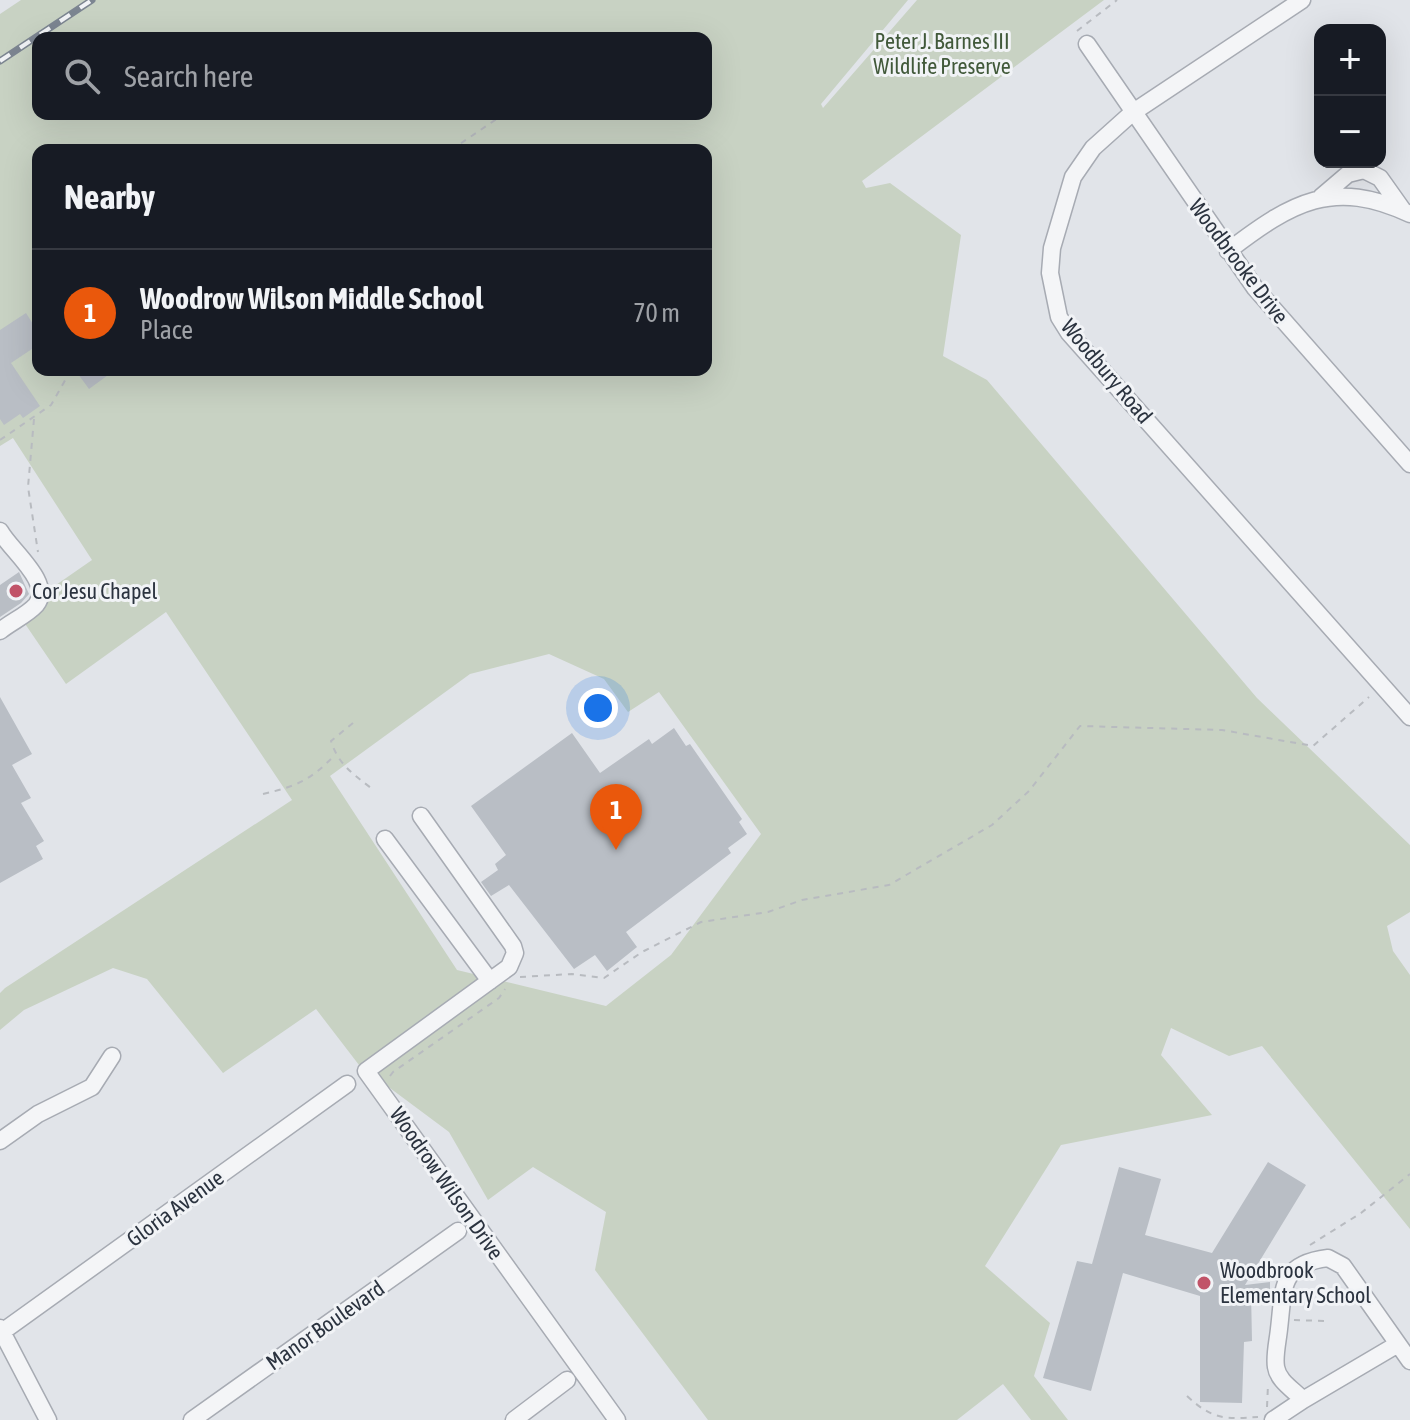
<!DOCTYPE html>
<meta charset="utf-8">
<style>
body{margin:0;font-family:"Asap Condensed",sans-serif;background:#242831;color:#f1f3f6}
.controls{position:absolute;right:24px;top:24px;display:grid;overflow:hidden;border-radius:16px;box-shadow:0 8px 32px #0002}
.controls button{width:72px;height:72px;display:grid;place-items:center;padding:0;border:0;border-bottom:2px solid #363941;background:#171b24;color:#f1f3f6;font:40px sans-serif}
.you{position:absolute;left:598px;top:708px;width:28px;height:28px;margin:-20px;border:6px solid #fff;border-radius:50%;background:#1a73e8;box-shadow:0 0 0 12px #1a73e833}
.badge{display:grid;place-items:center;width:52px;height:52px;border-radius:50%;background:#ea580c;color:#fff;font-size:26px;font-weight:700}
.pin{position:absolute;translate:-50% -66px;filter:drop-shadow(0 2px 4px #0008)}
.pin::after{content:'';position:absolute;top:42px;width:28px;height:24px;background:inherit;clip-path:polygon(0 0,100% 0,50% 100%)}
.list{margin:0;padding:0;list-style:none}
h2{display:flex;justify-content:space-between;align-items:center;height:104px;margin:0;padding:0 32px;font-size:34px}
h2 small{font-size:26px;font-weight:400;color:#9ea1a6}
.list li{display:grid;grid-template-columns:52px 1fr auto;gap:24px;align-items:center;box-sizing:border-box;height:128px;padding:0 32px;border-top:2px solid #363941}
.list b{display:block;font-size:30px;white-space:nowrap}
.list p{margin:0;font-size:26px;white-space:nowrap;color:#9ea1a6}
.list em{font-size:26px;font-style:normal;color:#9ea1a6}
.icon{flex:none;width:44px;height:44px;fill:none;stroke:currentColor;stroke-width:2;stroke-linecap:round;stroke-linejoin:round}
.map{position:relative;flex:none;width:1410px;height:1420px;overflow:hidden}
.search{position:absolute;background:#171b24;box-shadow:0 8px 32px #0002;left:32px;top:32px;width:680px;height:88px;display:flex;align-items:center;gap:20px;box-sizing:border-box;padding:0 28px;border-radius:16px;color:#9ea1a6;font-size:30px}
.panel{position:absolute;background:#171b24;box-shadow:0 8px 32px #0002;left:32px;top:144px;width:680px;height:232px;border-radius:16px}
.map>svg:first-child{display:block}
.green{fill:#c8d2c3;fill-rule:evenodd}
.building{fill:#b9bec5}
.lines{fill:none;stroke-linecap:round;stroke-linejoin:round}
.minor-casing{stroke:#a7abb3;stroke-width:19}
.path{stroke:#b8bbc0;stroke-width:2;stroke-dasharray:6 6;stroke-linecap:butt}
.minor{stroke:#f4f5f7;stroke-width:16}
.rail-casing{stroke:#7c8591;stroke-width:7}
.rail{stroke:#f1f3f6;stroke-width:4;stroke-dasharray:12;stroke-linecap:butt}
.poi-dot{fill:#c15368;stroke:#f1f3f6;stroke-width:3}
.labels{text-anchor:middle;stroke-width:6;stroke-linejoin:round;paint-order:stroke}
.park-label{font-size:22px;fill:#41593a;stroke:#f1f3f6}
.street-label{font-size:22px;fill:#2b333f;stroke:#f1f3f6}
.poi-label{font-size:22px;fill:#2b333f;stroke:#f1f3f6;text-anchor:start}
</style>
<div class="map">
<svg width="1410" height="1420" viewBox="0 0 1410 1420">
<rect width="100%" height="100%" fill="#e1e4e9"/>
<!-- green -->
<path class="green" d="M21,0H908L821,104L823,108L917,0H1104L862,181L866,188L890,183L961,235L943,356L987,380L1257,698L1410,845V912L1387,926L1393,951L1410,975V1229L1262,1046L1229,1056L1171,1028L1161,1055L1212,1115L1061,1145L985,1266L1050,1323L1034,1376L1068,1420H1031L1003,1384L957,1420H708L595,1270L606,1212L533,1167L488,1200L449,1132L359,1065L316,1009L223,1073L147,979L113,968L24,1010L0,1030V993L5,988L292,800L166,612L66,684L17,612L92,560L13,438L0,446V14ZM38,38H706V114H38ZM38,150H706V370H38ZM549,654L604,679L628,712L659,692L761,834L671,955L606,1006L457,970L330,776L470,674Z"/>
<!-- building -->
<path class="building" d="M26,313L38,332V345L11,363L40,406L23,418L20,414L4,425L0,419V330Z
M84,370H115L89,389L78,374Z
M19,572L29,594L21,603L0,617V585Z
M0,697L32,754L12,765L31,798L21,803L44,841L36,846L43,859L0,883Z
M674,728L686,746L690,744L742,819L739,822L747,834L728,848L731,853L626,932L637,947L607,971L595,955L574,969L509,885L491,896L481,882L498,870L495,864L506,855L471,806L572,733L600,773L649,739L652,744Z
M1268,1162L1306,1185L1245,1285L1270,1282V1301L1251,1292L1252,1341L1244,1342L1242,1403L1200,1402V1296L1123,1273L1091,1391L1043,1378L1077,1261L1092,1264L1119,1167L1161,1179L1145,1235L1212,1253Z"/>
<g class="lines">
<!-- minor casing -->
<g class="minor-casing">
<path id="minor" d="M1302,0L1132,113L1093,148L1073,177L1052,248L1050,273L1059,317L1069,333L1410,717
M1087,44L1255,288L1410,464
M1321,197L1348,174L1364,170L1380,178L1402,209
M1228,251C1292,202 1333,178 1410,214
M0,531C10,550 54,583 36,605C27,615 11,622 0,631
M421,816L513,946L515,953L509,967L366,1071L617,1420
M385,839L490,981
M0,1141L38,1114L92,1087L112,1056
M1328,1258L1343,1266L1398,1344L1303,1400C1294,1390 1278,1381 1276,1367C1274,1356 1278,1340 1279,1329C1284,1288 1279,1264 1328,1258Z
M0,1328L48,1420
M2,1332L347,1084
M1398,1344L1410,1361
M192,1420L458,1231
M514,1420L567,1380
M1273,1420L1303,1400"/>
</g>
<!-- path -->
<path class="path" d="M1077,31L1117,0
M451,150L504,114
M34,419L28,487L38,552
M0,440L51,405L71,370
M353,723L331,741C338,764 353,774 371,788
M263,794C297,786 309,781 334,756
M520,977L572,974L604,978L642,952L701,922L768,912L802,900L889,885L992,825L1029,791L1080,726L1222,730L1313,746L1369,697
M390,1076L393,1072L499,998L505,989
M1310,1245L1361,1213L1410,1174
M1294,1320L1324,1321
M1187,1396C1213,1420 1224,1419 1258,1417
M1267,1407L1268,1385"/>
<!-- minor -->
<use href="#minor" class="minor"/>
<!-- rail casing -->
<g class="rail-casing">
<path id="rail" d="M0,61L92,0"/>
</g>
<!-- rail -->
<use href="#rail" class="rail"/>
</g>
<!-- markers -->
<g class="poi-dot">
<circle cx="16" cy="591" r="8"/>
<circle cx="1204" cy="1283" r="8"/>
</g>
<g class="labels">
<!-- park labels -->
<g class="park-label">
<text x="942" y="49">Peter J. Barnes III<tspan x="942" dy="25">Wildlife Preserve</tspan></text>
</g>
<!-- street labels -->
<g class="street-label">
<text transform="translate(1239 261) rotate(53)" y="8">Woodbrooke Drive</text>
<text transform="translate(1107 371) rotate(50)" y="8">Woodbury Road</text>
<text transform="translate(447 1183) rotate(55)" y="8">Woodrow Wilson Drive</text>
<text transform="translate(175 1208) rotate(-36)" y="8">Gloria Avenue</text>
<text transform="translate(325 1325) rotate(-35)" y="8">Manor Boulevard</text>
</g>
<!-- poi labels -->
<g class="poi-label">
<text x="32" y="599">Cor Jesu Chapel</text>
<text x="1220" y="1278">Woodbrook<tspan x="1220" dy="25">Elementary School</tspan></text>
</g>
</g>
</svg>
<div class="controls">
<button>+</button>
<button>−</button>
</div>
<div class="you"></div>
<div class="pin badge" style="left:616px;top:850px">1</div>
<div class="search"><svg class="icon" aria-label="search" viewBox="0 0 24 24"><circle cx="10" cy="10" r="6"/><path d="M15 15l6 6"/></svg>Search here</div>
<section class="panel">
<h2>Nearby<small></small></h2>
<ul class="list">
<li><span class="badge">1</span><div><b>Woodrow Wilson Middle School</b><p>Place</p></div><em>70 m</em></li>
</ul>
</section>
</div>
